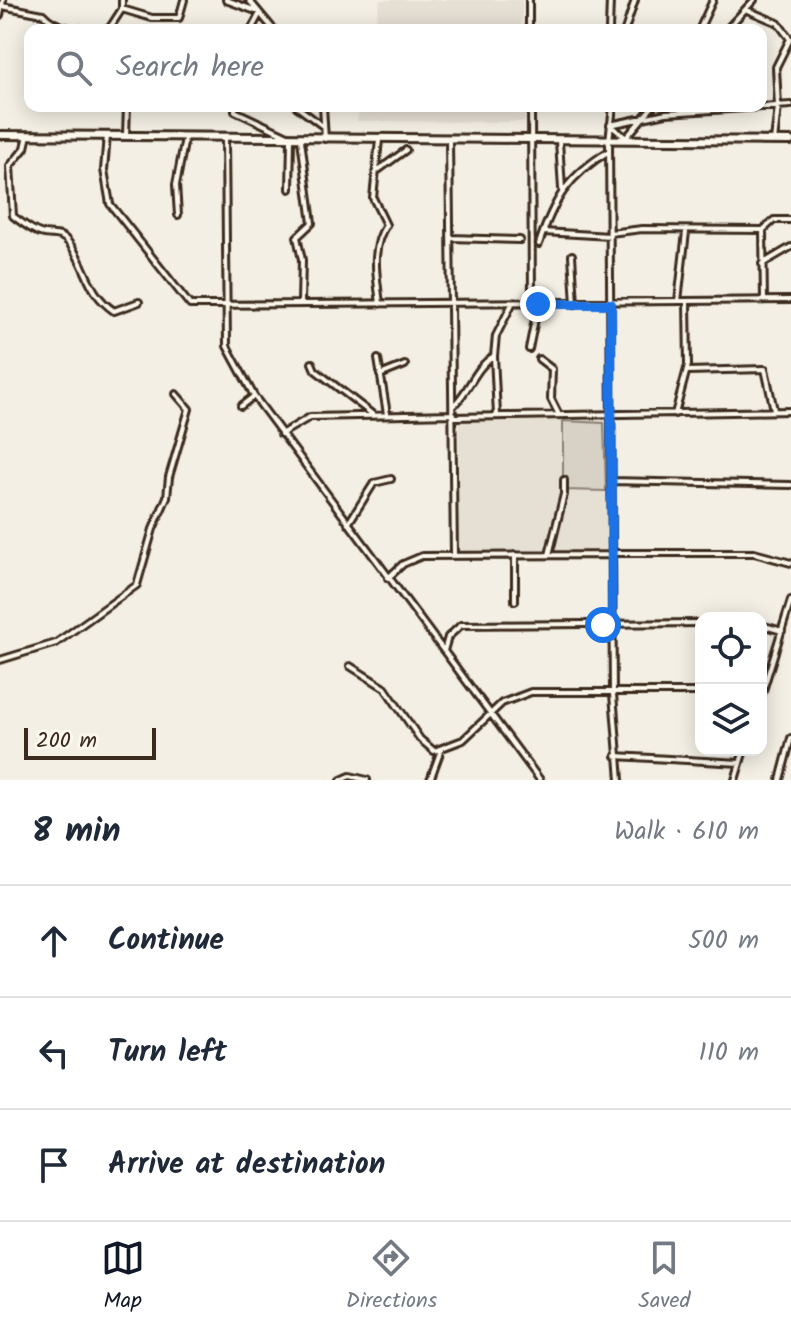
<!DOCTYPE html>
<meta charset="utf-8">
<style>
body{margin:0;font-family:Kalam,sans-serif;background:#f2f2f3;color:#1f2937}
.controls{position:absolute;right:24px;bottom:24px;display:grid;overflow:hidden;border-radius:16px;box-shadow:0 4px 20px #0003}
.controls button{width:72px;height:72px;display:grid;place-items:center;padding:0;border:0;border-bottom:2px solid #e0e1e3;background:#fff;color:#1f2937;font:40px sans-serif}
.scale{position:absolute;left:24px;bottom:20px;width:132px;box-sizing:border-box;padding-left:8px;border:4px solid #3b2a1e;border-top:0;font-size:22px;line-height:28px;white-space:nowrap;color:#3b2a1e;-webkit-text-stroke:6px #fbf7ec;paint-order:stroke}
.stop{position:absolute;width:24px;height:24px;margin:-18px;border:6px solid #1a73e8;border-radius:50%;background:#fff}
.stop.end{background:#1a73e8;border-color:#fff;box-shadow:0 2px 8px #0008}
.list{margin:0;padding:0;list-style:none}
h2{display:flex;justify-content:space-between;align-items:center;height:104px;margin:0;padding:0 32px;font-size:34px}
h2 small{font-size:26px;font-weight:400;color:#747a83}
.list li{display:grid;grid-template-columns:52px 1fr auto;gap:24px;align-items:center;box-sizing:border-box;height:112px;padding:0 32px;border-top:2px solid #e0e1e3}
.list b{display:block;font-size:30px;white-space:nowrap}
.list em{font-size:26px;font-style:normal;color:#747a83}
.icon{flex:none;width:44px;height:44px;fill:none;stroke:currentColor;stroke-width:2;stroke-linecap:round;stroke-linejoin:round}
.map{position:relative;flex:none;width:791px;height:780px;overflow:hidden}
.search{position:absolute;background:#fff;box-shadow:0 4px 20px #0003;left:24px;right:24px;top:24px;height:88px;display:flex;align-items:center;gap:20px;box-sizing:border-box;padding:0 28px;border-radius:16px;color:#747a83;font-size:30px}
.sheet{height:440px;background:#fff}
nav{display:flex;justify-content:space-around;align-items:center;box-sizing:border-box;height:112px;border-top:2px solid #e0e1e3;background:#fff;font-size:22px;color:#747a83}
nav a{display:grid;justify-items:center;gap:4px}
nav .on{color:#111827}
.map>svg:first-child{display:block}
.built{fill:#e5dfd4}
.green{fill:#d8d1c6;stroke:#8a7e72;stroke-width:2}
.lines{fill:none;stroke-linecap:round;stroke-linejoin:round}
.street-casing{stroke:#3b2a1e;stroke-width:10}
.secondary-casing{stroke:#3b2a1e;stroke-width:12}
.street{stroke:#fbf7ec;stroke-width:4}
.secondary{stroke:#fbf7ec;stroke-width:6}
.route{stroke:#1a73e8;stroke-width:10}
</style>
<div class="map">
<svg width="791" height="780" viewBox="0 0 791 780">
<rect width="100%" height="100%" fill="#f3efe4"/>
<filter id="ink" filterUnits="userSpaceOnUse"><feTurbulence type="fractalNoise" baseFrequency=".0125" numOctaves="2"/><feDisplacementMap in="SourceGraphic" scale="16" xChannelSelector="R" yChannelSelector="G"/><feConvolveMatrix kernelMatrix="1 2 1 2 8 2 1 2 1" color-interpolation-filters="sRGB"/></filter>
<g filter="url(#ink)">
<!-- built -->
<path class="built" d="M380,0H522V30H374Z
M360,106H524L525,122L357,121Z
M605,419L606,550L459,551V420Z"/>
<!-- green -->
<path class="green" d="M563,421L604,423L606,491L563,490Z"/>
<g class="lines">
<!-- street casing -->
<g class="street-casing">
<path id="street" d="M226,0L256,11
M249,0L274,30
M529,0V30
M2,6L43,14C59,32 84,29 109,29L122,9L152,18H179L184,0
M122,9V0
M747,10L778,23L790,39L776,67L778,107L774,141
M0,15L3,0
M251,30L259,15
M609,30L610,0
M625,30L635,0
M699,30L713,0
M726,30L754,0
M235,106V111L292,138
M296,106L324,127
M323,106L325,139
M531,106L532,304
M613,106L609,141L613,694L620,780
M610,125L666,113L791,105
M610,125L625,137
M28,135L25,148L10,166L13,216C21,222 31,230 40,233C52,237 60,231 69,243C87,266 87,293 114,311L139,302
M107,136L104,170L110,204L190,305L791,300
M126,136L127,106
M225,139L227,346L254,396L540,780
M625,139L653,106
M379,140L373,198L386,225C370,249 377,277 380,304
M449,141L454,554
M559,141L562,189
M377,171L406,150
M290,189L291,140
M178,215L176,185L185,138
M543,232L610,236
M610,233L642,229L763,230
M450,238L520,240
M539,244C554,199 568,176 609,151
M572,255L575,304
M762,264L791,247
M764,300L763,230L774,220H791
M678,301L686,232
M301,302L302,260L297,237L312,223L301,140
M529,349L538,304
M494,356L497,415
M378,359L387,414
M539,359L552,369L551,399L558,413
M312,363L315,370L372,414
M687,371L765,369L774,410
M380,375L405,365
M454,405C470,390 475,367 494,356L496,336L512,304
M241,406L254,396
M675,414L688,365L687,302
M454,417L791,411
M281,434L310,417L454,414
M611,481L791,485
M348,524L374,483L391,479
M611,553H754L791,563
M515,555V601
M549,555L564,494V480
M388,578L403,564L422,556L611,555
M761,625L782,631
M444,651L448,637L461,625L701,623
M0,660L56,643L137,585L153,529L167,497L169,477L189,409L176,394
M350,666L385,688L420,739L434,751L463,740L502,703L531,692H701
M761,697L791,600
M616,756L740,763
M341,780L350,776L367,780
M430,780L441,750
M735,780L744,750
M780,780L791,738"/>
</g>
<!-- secondary casing -->
<g class="secondary-casing">
<path id="secondary" d="M0,135L791,141"/>
</g>
<!-- street -->
<use href="#street" class="street"/>
<!-- secondary -->
<use href="#secondary" class="secondary"/>
</g>
</g>
<g class="lines" filter="url(#ink)">
<!-- route -->
<path class="route" d="M538,304H611L612,623L603,625"/>
</g>
</svg>
<div class="controls">
<button><svg class="icon" aria-label="locate" viewBox="0 0 24 24"><circle cx="12" cy="12" r="6"/><path d="M12 2v4M12 18v4M2 12h4M18 12h4"/></svg></button>
<button><svg class="icon" aria-label="layers" viewBox="0 0 24 24"><path d="M12 4l9 5-9 5-9-5zM3 14l9 5 9-5"/></svg></button>
</div>
<div class="scale">200 m</div>
<div class="stop" style="left:603px;top:625px"></div>
<div class="stop end" style="left:538px;top:304px"></div>
<div class="search"><svg class="icon" aria-label="search" viewBox="0 0 24 24"><circle cx="10" cy="10" r="6"/><path d="M15 15l6 6"/></svg>Search here</div>
</div>
<section class="sheet">
<h2>8 min<small>Walk · 610 m</small></h2>
<ul class="list">
<li><svg class="icon" aria-label="ahead" viewBox="0 0 24 24"><path d="M12 20V5M6 11l6-6 6 6"/></svg><div><b>Continue</b></div><em>500 m</em></li>
<li><svg class="icon" aria-label="left" viewBox="0 0 24 24"><path d="M17 20v-9H6M10 6l-5 5 5 5"/></svg><div><b>Turn left</b></div><em>110 m</em></li>
<li><svg class="icon" aria-label="arrive" viewBox="0 0 24 24"><path d="M6 21V4h12l-3 4 3 4H6"/></svg><div><b>Arrive at destination</b></div></li>
</ul>
</section>
<nav>
<a class="on"><svg class="icon" aria-label="map" viewBox="0 0 24 24"><path d="M3 6l6-2 6 2 6-2v14l-6 2-6-2-6 2zM9 4v14M15 6v14"/></svg>Map</a>
<a><svg class="icon" aria-label="directions" viewBox="0 0 24 24"><path d="M12 3l9 9-9 9-9-9zM9 14v-3h6M13 9l2 2-2 2"/></svg>Directions</a>
<a><svg class="icon" aria-label="saved" viewBox="0 0 24 24"><path d="M7 4h10v16l-5-4-5 4z"/></svg>Saved</a>
</nav>
